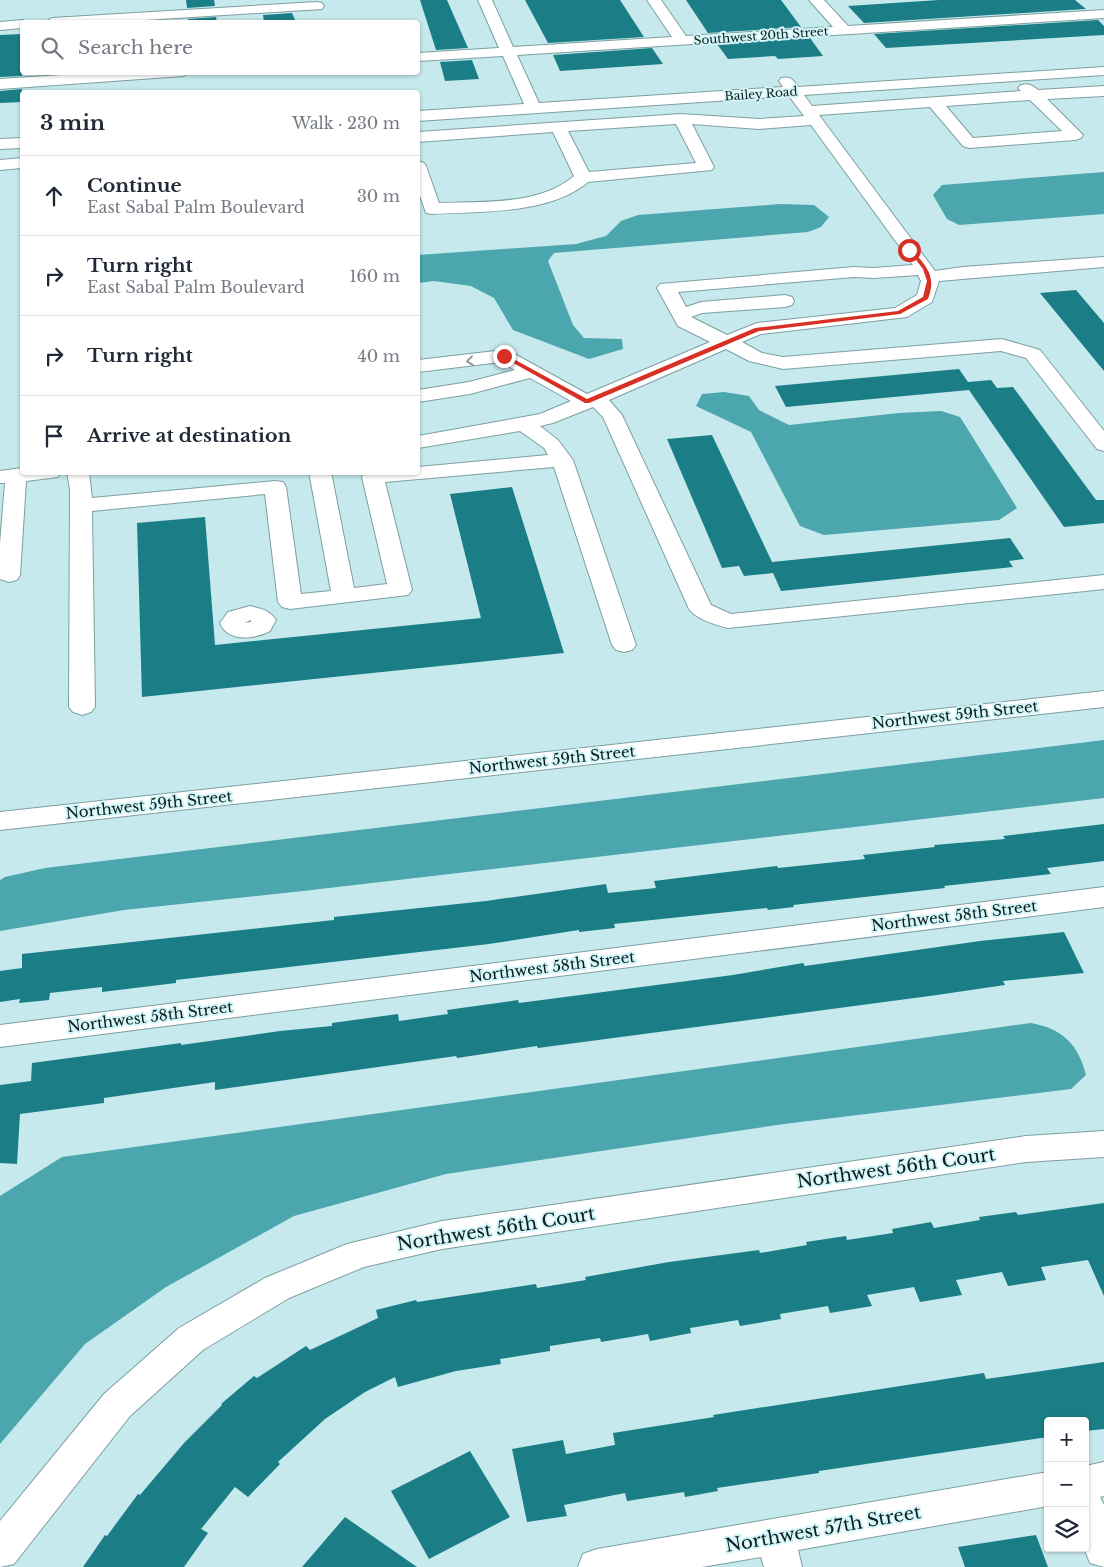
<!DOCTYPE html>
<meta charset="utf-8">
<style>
body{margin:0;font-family:"Libre Baskerville",serif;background:#f2f2f3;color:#1f2937}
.controls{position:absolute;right:15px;bottom:15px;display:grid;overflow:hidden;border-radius:5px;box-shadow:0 1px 4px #0004}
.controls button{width:45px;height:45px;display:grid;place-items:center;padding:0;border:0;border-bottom:1px solid #e0e1e3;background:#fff;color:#1f2937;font:25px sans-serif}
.stop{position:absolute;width:15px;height:15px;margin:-11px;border:4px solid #d93025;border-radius:50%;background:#fff}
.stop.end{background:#d93025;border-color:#fff;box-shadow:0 1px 5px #0008}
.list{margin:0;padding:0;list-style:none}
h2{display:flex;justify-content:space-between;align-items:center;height:65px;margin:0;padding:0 20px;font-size:21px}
h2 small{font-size:16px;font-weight:400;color:#747a83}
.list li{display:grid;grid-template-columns:32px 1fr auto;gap:15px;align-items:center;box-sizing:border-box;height:80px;padding:0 20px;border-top:1px solid #e0e1e3}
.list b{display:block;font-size:19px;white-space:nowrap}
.list p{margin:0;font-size:16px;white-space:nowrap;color:#747a83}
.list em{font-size:16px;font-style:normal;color:#747a83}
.icon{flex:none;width:28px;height:28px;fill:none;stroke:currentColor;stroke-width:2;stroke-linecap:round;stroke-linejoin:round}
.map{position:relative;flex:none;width:1104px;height:1567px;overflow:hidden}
.search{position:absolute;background:#fff;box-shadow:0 1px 4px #0004;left:20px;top:20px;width:400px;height:55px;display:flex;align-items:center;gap:12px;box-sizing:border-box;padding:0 18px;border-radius:5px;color:#747a83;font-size:19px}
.panel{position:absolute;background:#fff;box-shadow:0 1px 4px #0004;left:20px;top:90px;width:400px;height:385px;border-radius:5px}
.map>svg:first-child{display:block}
.water{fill:#4ca6ad}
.building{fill:#1b7e86}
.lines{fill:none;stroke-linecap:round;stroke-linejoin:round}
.minor-casing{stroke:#7d9fa2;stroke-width:2}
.minor{fill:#fff;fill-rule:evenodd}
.oneway{stroke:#939999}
.route{fill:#d93025}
.labels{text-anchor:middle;stroke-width:4;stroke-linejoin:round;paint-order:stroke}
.far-street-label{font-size:12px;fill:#0f1c1d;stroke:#d2f6f9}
.street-label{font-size:15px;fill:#0f1c1d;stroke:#d2f6f9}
.near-street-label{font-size:18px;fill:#0f1c1d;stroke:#d2f6f9}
</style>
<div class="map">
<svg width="1104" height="1567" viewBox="0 0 1104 1567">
<rect width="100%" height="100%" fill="#c5e9ec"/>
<!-- water -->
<path class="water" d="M1104,172V214L959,225L947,219L933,195L942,185Z
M780,204L814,205L829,217L821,227L808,232L554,253L548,261L573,325L584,338L622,339L623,349L589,359L513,330L494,298L471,286L434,281L418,283V255L576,244L606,236L621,221L638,215Z
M724,392L749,396L759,410L789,425L899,413L941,411L960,417L1017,508L999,520L824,535L800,526L751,432L696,406L702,394Z
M1104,740V798L303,891L124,910L0,931V880L5,877L45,868Z
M1031,1023C1063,1029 1078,1044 1086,1075L1071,1089L784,1124L446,1174L294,1216L166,1287L85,1344L0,1444V1196L62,1157Z"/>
<!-- building -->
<path class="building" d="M186,0H214L215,6L187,8Z
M420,0H447L468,48L436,50Z
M525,0H620L644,37L548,43Z
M686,0H781L801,27L708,33Z
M939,0H1075L1086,9L864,23L848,6Z
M292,13L296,22H264L263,15Z
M216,17L217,22H188V19Z
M1098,20L1104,26V35L886,48L874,34Z
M22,34V76L0,77V35Z
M810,38L823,56L778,59L775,56L728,59L717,44Z
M652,48L663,64L560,71L553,55Z
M472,60L479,79L445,81L440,62Z
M22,89V102L0,103V91Z
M1076,290L1104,323V371L1040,293Z
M959,369L968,382L991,380L997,388L1013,387L1096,500H1104V523L1064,527L969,390L786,407L775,386Z
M712,435L772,562L1010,538L1024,559L1009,561L1013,567L781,591L773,573L744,576L739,566L722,568L667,439Z
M512,487L564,653L142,697L137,523L205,517L215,645L481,618L450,494Z
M1104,824V861L1047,868L1051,874L944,886L945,888L793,905L794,907L768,910L767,908L614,924L615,928L579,932V930L489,944L176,980V983L102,992V987L50,993L49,1000L19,1003L20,999L0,1002V971L22,968V954L334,920V917L486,901L606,884L608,893L656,888L654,881L777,866L778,868L865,859L863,855L935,847L934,845L1005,839L1003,836Z
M1064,932L1084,973L1003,981L1005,985L937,995L538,1048L537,1046L457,1058L456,1056L215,1090V1082L104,1098V1103L20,1114L17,1164L0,1163V1085L31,1081L32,1063L181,1043V1045L280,1031L332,1026V1023L398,1014L399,1021L448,1014L447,1010L518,1000L519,1003L733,975L803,963L805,966L980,941Z
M1104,1203V1296L1088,1260L1041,1267L1046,1280L1008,1286L1002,1272L956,1280L962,1295L920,1302L914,1287L867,1295L872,1306L830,1313L828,1306L780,1314L781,1319L740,1326L738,1320L690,1328L691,1333L650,1341L648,1334L601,1342L600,1338L550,1346V1351L500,1359L501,1364L456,1371L398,1387L395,1377L365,1392L325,1419L278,1462L280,1464L248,1497L235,1487L201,1529L208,1533L184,1567H83L105,1535L107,1536L138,1494L140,1495L184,1443L222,1405L221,1404L254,1376L257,1378L306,1346L310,1350L378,1318L376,1310L416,1300L417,1302L536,1284L537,1288L586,1280L585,1277L669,1262L759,1250L760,1253L807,1245L806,1242L846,1236L847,1240L893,1233L892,1229L931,1222L934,1228L980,1220L979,1217L1016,1212L1018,1215Z
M1104,1362V1429L1085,1431V1421H1048V1437L819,1471V1473L717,1488L718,1491L685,1497L684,1492L627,1501L625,1493L564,1505L567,1516L527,1522L512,1449L563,1440L566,1454L615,1445L613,1433L714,1417L713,1415L984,1373L986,1379Z
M470,1451L510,1517L429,1559L391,1491Z
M345,1517L417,1567H302Z
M1036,1535L1048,1567H965L958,1547Z"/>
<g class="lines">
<!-- minor casing -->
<g class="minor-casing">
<path id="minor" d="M478,0H492L513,47L672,37L647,0H661L686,36L833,27L809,0H824L848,26L1104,10V18L517,55L539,103L783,87L779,81L781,78C790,76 793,79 798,87L1104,67V75L804,95L812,106L1021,91L1018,88L1021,85C1029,83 1032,85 1038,90L1104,86V96L1047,99L1083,135L1081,138L1075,140L969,148L963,146L930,107L819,115L935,271L963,267L1104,257V267L939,281L932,302L907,317L761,334L742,342L762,353L783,357L1002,339L1040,350L1104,431V451L1097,449L1026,358L1001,351L783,369L749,361L726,349L609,400L622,415L711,605L731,614L1104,575V589L728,628C716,625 696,619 689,609L603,417L593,407L553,423L540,426L558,440L573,460L636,645L632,650L624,652L616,650L612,645L554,467L385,482L412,590L408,595L290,609L282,607L278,602L265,494L92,511L95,707L91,712L82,715L73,712L69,707L70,490L67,472H89L92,498L275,481L283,482L286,487L301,594L331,591L309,472H331L354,588L387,584L362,477L365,472H418V467L548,455L544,448L520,431L418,448V436L540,414L571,401L530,378L470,394L418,402V390L469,382L515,370L501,362L418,372V360L504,350L511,352L587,394L710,342L678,326L657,288L660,284L854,267L874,268L913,265L811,125L759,129L692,124L714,167L712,170L588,182C549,215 480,211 432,214L426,213L418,190V161L424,163L426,166L439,203C482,201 539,206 574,176L553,132L418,142V132L681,114L759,119L804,116L789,96L418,121V111L524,104L503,56L418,61V53L499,48ZM1030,100L1062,131L973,138L946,106ZM676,124L696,163L589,172L568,131ZM918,275L921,281L917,295L895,308L757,323L727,335L691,317L702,313L785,307L792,305L794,301L792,297L785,295L701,302L686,307L678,292L854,277L874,278Z
M317,2L322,3L324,6L322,9L113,22H45L52,18Z
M22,20L28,22H22V28L0,30V22Z
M107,72H190L183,76L0,89V79Z
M22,138V148L0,149V139Z
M22,158V168L0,170V160Z
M22,468V472H60L58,477L26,481L20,575L17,580L9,582L0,579V544L5,483H0V471Z
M250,606C262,609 269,610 276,620L270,631C255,639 228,643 220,623L228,612ZM251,620V622L244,623Z
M1104,691V707L0,830V812Z
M1104,887V907L0,1047V1025Z
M1104,1131V1157L1026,1162L442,1249L364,1267L289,1298L203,1350L130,1416L14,1564L0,1567V1521L104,1394L179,1328L265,1278L347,1244L442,1221L1026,1136Z
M1104,1462V1496L1100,1497L1104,1505V1567L1090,1563L1084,1548L1085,1466Z
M1048,1472V1506L798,1550L802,1567H764L761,1557L702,1567H578L583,1554L597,1549Z"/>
</g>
<!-- minor -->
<use href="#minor" class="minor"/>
</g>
<!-- one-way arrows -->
<defs><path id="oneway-chevron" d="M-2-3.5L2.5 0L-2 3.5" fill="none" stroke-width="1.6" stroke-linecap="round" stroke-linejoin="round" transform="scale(1.25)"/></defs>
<use class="oneway" href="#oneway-chevron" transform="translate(470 361) rotate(173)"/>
<!-- route -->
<path class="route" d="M907,248H911C926,267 937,275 928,299L900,314L759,331L589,403H585L501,356L506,355L587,399L755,328L898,311L923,297L927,281L923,269Z"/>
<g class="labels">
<!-- far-street labels -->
<g class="far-street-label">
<text transform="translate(761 36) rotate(-4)" y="4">Southwest 20th Street</text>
<text transform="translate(761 94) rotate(-4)" y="4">Bailey Road</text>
</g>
<!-- street labels -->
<g class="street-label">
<text transform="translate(955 715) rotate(-6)" y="5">Northwest 59th Street</text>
<text transform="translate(552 760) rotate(-6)" y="5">Northwest 59th Street</text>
<text transform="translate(149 805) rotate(-6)" y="5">Northwest 59th Street</text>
<text transform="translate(954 916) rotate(-7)" y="5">Northwest 58th Street</text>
<text transform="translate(552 967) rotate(-7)" y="5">Northwest 58th Street</text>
<text transform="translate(150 1017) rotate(-7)" y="5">Northwest 58th Street</text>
</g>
<!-- near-street labels -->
<g class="near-street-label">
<text transform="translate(896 1168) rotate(-8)" y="6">Northwest 56th Court</text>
<text transform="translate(496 1229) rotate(-9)" y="6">Northwest 56th Court</text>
<text transform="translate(823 1529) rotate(-10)" y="6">Northwest 57th Street</text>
</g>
</g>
</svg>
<div class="controls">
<button>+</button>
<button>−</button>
<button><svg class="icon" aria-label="layers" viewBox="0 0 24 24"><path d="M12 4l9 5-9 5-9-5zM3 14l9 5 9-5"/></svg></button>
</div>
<div class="stop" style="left:909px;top:250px"></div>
<div class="stop end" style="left:504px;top:356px"></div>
<div class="search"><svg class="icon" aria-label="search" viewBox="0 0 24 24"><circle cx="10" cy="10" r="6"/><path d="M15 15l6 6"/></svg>Search here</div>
<section class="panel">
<h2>3 min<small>Walk · 230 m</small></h2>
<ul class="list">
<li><svg class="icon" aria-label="ahead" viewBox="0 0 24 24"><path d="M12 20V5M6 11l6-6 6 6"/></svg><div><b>Continue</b><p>East Sabal Palm Boulevard</p></div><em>30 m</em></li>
<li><svg class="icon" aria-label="right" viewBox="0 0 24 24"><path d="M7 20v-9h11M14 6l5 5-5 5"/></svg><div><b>Turn right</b><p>East Sabal Palm Boulevard</p></div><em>160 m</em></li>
<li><svg class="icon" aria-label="right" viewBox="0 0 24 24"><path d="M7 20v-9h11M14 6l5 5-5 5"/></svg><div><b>Turn right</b></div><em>40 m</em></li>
<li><svg class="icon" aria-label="arrive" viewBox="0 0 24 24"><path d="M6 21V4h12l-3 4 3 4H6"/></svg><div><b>Arrive at destination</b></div></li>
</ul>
</section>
</div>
